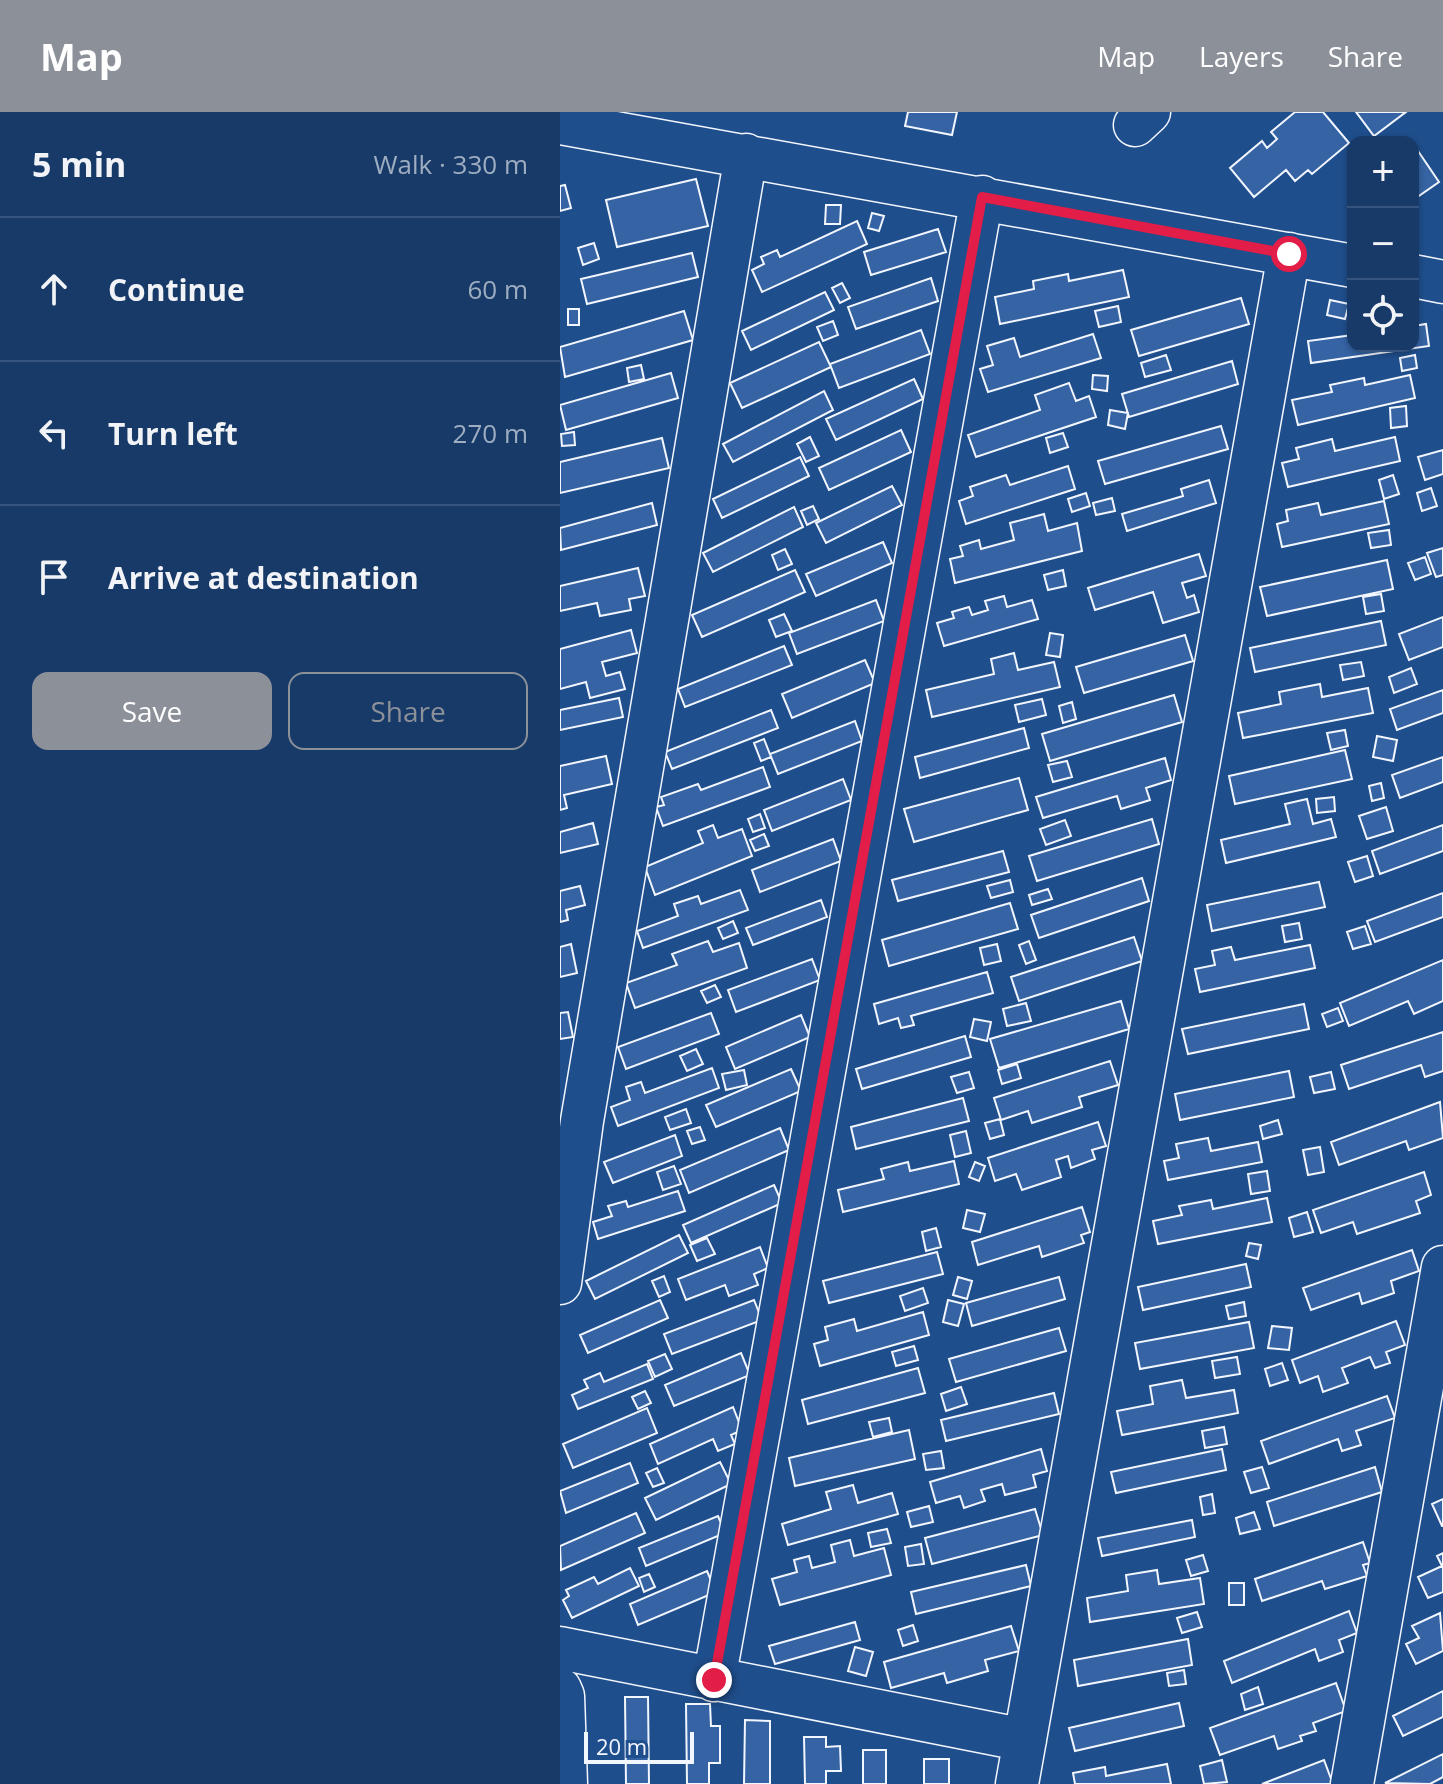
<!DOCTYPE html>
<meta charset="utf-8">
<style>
body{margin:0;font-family:"Open Sans",sans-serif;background:#20416f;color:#f1f3f6}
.controls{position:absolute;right:24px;top:24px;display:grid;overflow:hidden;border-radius:16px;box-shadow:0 2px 6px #0004}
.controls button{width:72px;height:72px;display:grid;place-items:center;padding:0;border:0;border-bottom:2px solid #36547d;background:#173a69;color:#f1f3f6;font:40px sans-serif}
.scale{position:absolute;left:24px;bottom:20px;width:110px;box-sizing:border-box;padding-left:8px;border:4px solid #f2f6ff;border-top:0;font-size:22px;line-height:28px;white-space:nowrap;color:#f2f6ff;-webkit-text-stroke:6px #1f4e8c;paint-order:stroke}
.stop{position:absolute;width:24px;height:24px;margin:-18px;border:6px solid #e11d48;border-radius:50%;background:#fff}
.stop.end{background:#e11d48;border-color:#fff;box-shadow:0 2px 8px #0008}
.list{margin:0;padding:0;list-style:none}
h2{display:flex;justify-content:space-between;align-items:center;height:104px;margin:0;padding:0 32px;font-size:34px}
h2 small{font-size:26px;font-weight:400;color:#9eadc0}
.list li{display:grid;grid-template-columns:52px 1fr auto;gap:24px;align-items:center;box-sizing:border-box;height:144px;padding:0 32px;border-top:2px solid #36547d}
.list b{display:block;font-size:30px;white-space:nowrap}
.list em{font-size:26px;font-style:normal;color:#9eadc0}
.actions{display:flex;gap:16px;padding:24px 32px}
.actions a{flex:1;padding:18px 0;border:2px solid #8c9099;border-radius:16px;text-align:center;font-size:28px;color:#8c9099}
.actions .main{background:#8c9099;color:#fff}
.icon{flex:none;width:44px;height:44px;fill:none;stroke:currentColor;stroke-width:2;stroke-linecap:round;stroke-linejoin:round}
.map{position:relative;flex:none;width:883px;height:1672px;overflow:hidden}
header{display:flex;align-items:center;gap:48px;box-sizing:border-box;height:112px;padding:0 40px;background:#8c9099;color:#fff}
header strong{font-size:38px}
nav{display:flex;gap:44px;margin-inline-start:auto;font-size:28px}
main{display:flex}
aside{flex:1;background:#173a69}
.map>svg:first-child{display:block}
.building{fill:#3563a3;stroke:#f2f6ff;stroke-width:2}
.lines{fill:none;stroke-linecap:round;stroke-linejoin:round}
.minor-casing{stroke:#f2f6ff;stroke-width:45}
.minor{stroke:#1f4e8c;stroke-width:42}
.route{stroke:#e11d48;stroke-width:10}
</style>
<header>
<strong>Map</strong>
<nav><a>Map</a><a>Layers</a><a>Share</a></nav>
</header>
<main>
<aside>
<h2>5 min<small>Walk · 330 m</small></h2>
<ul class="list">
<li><svg class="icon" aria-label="ahead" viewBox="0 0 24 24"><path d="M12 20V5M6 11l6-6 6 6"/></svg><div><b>Continue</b></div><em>60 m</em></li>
<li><svg class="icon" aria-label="left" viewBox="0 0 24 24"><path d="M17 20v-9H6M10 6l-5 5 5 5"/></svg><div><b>Turn left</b></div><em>270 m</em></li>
<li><svg class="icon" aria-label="arrive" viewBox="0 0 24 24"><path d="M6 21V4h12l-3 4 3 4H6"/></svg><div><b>Arrive at destination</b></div></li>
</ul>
<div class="actions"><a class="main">Save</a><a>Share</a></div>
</aside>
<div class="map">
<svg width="883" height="1672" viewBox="0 0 883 1672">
<rect width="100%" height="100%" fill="#1f4e8c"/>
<!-- building -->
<path class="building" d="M348,0H397L392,23L345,14Z
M735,0H763L789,31L752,62L748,58L735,69L726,58L694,85L670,56L702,29L707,36L717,27L711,20Z
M796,0H846L814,24Z
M854,33L879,70L853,88V34Z
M136,67L148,114L57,135L46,88Z
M5,73L11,96L0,99V74Z
M266,93H281L280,112H265Z
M312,101L324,104L319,119L308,116Z
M297,109L307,132L202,180L192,158L204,152L201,145L217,138L220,145Z
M378,117L386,140L311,163L304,140Z
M34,131L39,147L23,153L18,136Z
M132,141L138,165L27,192L21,167Z
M563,158L569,185L440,212L435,185L474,177L473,169L508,162L509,169Z
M371,166L378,189L296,217L288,195Z
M282,171L290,186L280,191L272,176Z
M265,180L274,198L191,238L182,219Z
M681,186L689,212L579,244L571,218Z
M770,188L789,192L785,207L767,203Z
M558,194L561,210L539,215L535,199Z
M8,197H19V213H8Z
M124,199L133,228L5,265L0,235Z
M273,209L278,223L263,229L257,215Z
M866,212L869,234L751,251L748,229L793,223V234H853V214Z
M361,218L370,242L279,276L270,252Z
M533,222L541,246L428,280L420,257L433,253L427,234L454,226L460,245Z
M259,230L271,255L182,296L170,271Z
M606,243L611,258L585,265L581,251Z
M855,243L857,256L842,259L840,246Z
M672,249L678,272L569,305L562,282Z
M81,253L84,267L69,270L67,256Z
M111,261L118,286L6,318L0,293Z
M533,263L548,264L547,279L532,277Z
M850,263L855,286L738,313L732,288L772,280L770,273L804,266L805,273Z
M354,267L363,287L276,328L266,307Z
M509,271L516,289L529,284L536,305L416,345L408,323L480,298L475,283Z
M264,279L273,298L173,350L163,332Z
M846,294L847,314L831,316L830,296Z
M550,298L568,301L565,317L548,313Z
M661,314L668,337L545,372L538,349Z
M341,318L351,340L269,378L259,356Z
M14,320L15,333L2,334L1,322Z
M503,321L508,335L490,341L486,326Z
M250,325L259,344L246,350L237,332Z
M835,325L840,349L728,375L722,351L739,347L736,336L772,327L775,339Z
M102,326L109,356L0,381V350Z
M883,338V362L865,368L858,345Z
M240,345L249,364L162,406L153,387Z
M508,354L515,377L406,412L399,389L413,384L410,375L446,363L450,373Z
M833,363L839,382L824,387L819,368Z
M649,368L656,391L567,419L562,402L623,384L621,377Z
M332,374L342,393L266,431L256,411Z
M871,376L877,394L862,399L857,381Z
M526,381L530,394L512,400L508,387Z
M552,386L555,399L536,403L533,391Z
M824,389L829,412L722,435L717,412L728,409L726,398L758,391L761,403Z
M92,391L97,413L1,438L0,416Z
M253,394L259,407L247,413L241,399Z
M234,395L243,415L153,460L143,441Z
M484,402L488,419L517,411L522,439L395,471L390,447L403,444L400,434L419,428L421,437L454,428L450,411Z
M829,418L831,433L811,436L808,421Z
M323,430L332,451L256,484L246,462Z
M883,436V463L876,465L867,441Z
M225,437L232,452L218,458L212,443Z
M639,442L646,464L622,471L627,486L634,483L639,500L603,511L593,480L535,498L528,476Z
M865,445L871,462L855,468L848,451Z
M827,448L833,477L707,504L700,475Z
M78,456L85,484L69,487L71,498L40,504L37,491L0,499V474Z
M235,458L245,480L142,525L132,503Z
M503,458L506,474L488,478L484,463Z
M821,482L824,499L806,502L803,485Z
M444,484L447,495L472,488L478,507L384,534L377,511L394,506L392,500L409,495L412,503L428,498L425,489Z
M316,488L324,509L237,542L229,521Z
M224,502L232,519L216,525L209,508Z
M883,505V535L849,548L839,522Z
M821,509L826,533L695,560L690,536Z
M71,518L77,541L42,550L46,564L60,560L65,577L30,586L26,570L0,577V537Z
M490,521L503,523L500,545L486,543Z
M625,523L633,549L524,581L516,555Z
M224,534L232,553L125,595L118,577Z
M454,541L458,558L494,550L500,575L372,605L366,578L434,562L431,547Z
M305,548L315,571L232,606L222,582Z
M801,550L804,564L783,568L780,553Z
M851,556L857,572L834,581L829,565Z
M760,572L762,585L808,576L813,601L683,626L678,601L721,592L719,580Z
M883,578V601L837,618L830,597Z
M614,583L622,610L490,649L482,622Z
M59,586L63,605L0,618V598Z
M482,587L486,603L459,610L455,593Z
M512,590L516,607L503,611L499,594Z
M211,598L218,616L112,657L105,640Z
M295,609L302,629L218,662L210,642Z
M464,616L469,636L360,666L355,645Z
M785,618L788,634L771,638L767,621Z
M817,624L837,628L833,649L813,645Z
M204,627L211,645L201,649L194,631Z
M785,638L792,667L675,692L669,664Z
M46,644L52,672L4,683L7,696L0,698V654Z
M883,645V670L840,686L832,663Z
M605,646L611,668L586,676L590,688L561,697L557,684L483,706L476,685Z
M507,649L512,665L493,670L488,653Z
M203,655L210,675L103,714L96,695L104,693L101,685L138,672L141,678Z
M459,666L468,698L354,730L344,697Z
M283,667L291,688L212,719L204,698Z
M821,671L824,686L812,689L809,674Z
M774,685L775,699L757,701L756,687Z
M747,687L753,712L771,707L776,725L666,751L661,728L730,712L725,692Z
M826,695L833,719L807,727L799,704Z
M200,702L205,716L193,720L188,707Z
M592,707L599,732L477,769L469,744Z
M505,708L511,724L486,733L480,717Z
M33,711L38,732L0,741V720Z
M153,713L158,726L182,717L192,744L95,783L85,755L143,731L138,719Z
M883,713V739L820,762L812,739Z
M204,722L209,734L195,739L190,728Z
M273,727L281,749L200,780L192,758Z
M443,739L449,760L338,789L332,768Z
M807,744L813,764L795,770L788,750Z
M582,766L589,789L479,826L471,803Z
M450,768L453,780L431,786L427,774Z
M759,770L765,795L652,819L647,793Z
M20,774L25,793L6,798L8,808L0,810V779Z
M488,777L492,787L472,793L469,783Z
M180,778L188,798L83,836L77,819L118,804L114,792L138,784L141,792Z
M883,781V805L815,830L807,809Z
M261,788L267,805L193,833L186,816Z
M450,791L458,817L329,854L322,828Z
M173,809L178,821L163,827L158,816Z
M739,811L742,827L725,830L722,814Z
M805,814L811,832L793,837L787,820Z
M574,825L582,849L459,889L451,865Z
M148,829L153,840L179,831L187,856L75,896L66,871L117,853L112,842Z
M469,829L476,848L466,852L459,833Z
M11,832L17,861L0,865V835Z
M437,832L441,849L424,853L420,836Z
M750,833L755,856L640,880L635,857L655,853L652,839L671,835L675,848Z
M252,847L260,868L176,900L168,878Z
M883,848V889L854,902L848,889L789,914L780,891Z
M427,860L433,881L351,904L354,913L341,916L338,906L319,912L314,892Z
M155,873L161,885L147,891L141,879Z
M561,889L569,917L439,956L430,927Z
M466,891L471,909L447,914L443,897Z
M744,892L749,917L628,942L622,917Z
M778,896L783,909L767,915L762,902Z
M8,900L13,925L0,927V901Z
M151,901L159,922L66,957L58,935Z
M241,903L250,925L175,957L166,935Z
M414,907L431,910L427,929L410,925Z
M883,920V959L865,965L861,953L789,977L781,953Z
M405,924L411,945L302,977L296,957Z
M136,937L143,952L127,959L120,944Z
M550,949L558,973L519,985L522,995L472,1011L468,999L441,1008L434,986Z
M457,952L461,966L442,972L438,958Z
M152,956L159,976L58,1014L51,995L70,988L66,975L81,970L85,981Z
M231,957L241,979L156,1015L146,993Z
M184,958L187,973L166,978L162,962Z
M729,959L734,985L620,1008L615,982Z
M409,960L414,976L397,981L391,965Z
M771,960L775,977L754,981L750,965Z
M403,986L409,1009L296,1037L291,1015Z
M880,990L883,1026L849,1038L846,1029L779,1053L771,1030Z
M126,997L131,1011L110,1018L105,1005Z
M440,1007L444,1023L430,1027L425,1011Z
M718,1008L722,1022L703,1027L700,1014Z
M538,1010L546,1034L532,1038L535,1047L511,1056L508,1044L496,1048L501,1065L462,1078L456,1062L435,1069L428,1046Z
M140,1015L145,1028L132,1032L127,1019Z
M220,1016L229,1038L129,1081L120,1058Z
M406,1019L411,1041L395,1045L390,1023Z
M115,1023L122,1044L53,1071L44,1050Z
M648,1026L651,1039L698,1030L702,1050L608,1068L604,1049L619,1046L616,1032Z
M760,1035L764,1060L748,1063L743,1038Z
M394,1049L399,1072L283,1100L278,1078L324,1067L321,1057L348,1050L350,1059Z
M415,1050L425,1054L419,1069L409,1065Z
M114,1054L121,1072L103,1078L97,1060Z
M707,1059L710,1079L691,1082L688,1062Z
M864,1060L871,1083L856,1089L860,1101L797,1122L793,1110L761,1121L753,1098Z
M214,1073L222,1091L131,1131L123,1113Z
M118,1079L125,1099L38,1127L33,1110L52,1104L48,1094L66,1089L68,1095Z
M707,1086L712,1110L598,1132L593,1109L622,1103L619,1094L651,1088L653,1097Z
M522,1095L530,1120L521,1123L524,1131L482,1145L479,1134L418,1153L412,1130Z
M407,1098L425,1102L420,1120L403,1116Z
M747,1100L753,1120L734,1125L729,1106Z
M376,1116L381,1135L366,1139L362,1120Z
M119,1123L128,1141L35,1187L26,1169Z
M147,1126L155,1142L137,1149L130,1133Z
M689,1131L701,1133L698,1147L686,1144Z
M200,1135L208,1156L194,1162L198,1173L169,1184L165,1173L126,1188L118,1167Z
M852,1138L859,1159L831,1169L834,1181L802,1192L799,1181L751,1198L743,1176Z
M377,1140L383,1162L269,1191L263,1169Z
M686,1152L691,1175L583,1198L578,1175Z
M104,1164L110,1180L99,1185L92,1169Z
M398,1165L412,1169L407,1187L393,1183Z
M499,1165L505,1187L412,1214L406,1191Z
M363,1176L368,1191L345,1199L340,1184Z
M100,1188L108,1206L28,1241L20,1223Z
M194,1188L202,1208L112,1242L104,1222Z
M388,1188L404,1192L398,1214L383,1210Z
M684,1190L686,1204L669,1207L666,1194Z
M363,1200L369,1223L260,1254L254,1232L268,1228L265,1215L294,1207L297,1219Z
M836,1209L845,1233L826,1240L830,1251L815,1256L810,1245L782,1256L788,1271L763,1280L758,1264L740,1271L732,1248Z
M689,1210L694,1236L580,1257L575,1231Z
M712,1214L732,1216L729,1238L708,1236Z
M499,1216L506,1239L396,1270L389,1247Z
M354,1234L358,1248L336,1254L332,1240Z
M181,1241L190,1263L114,1294L105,1273Z
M105,1242L112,1257L95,1265L88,1249Z
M677,1245L680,1262L655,1266L652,1249Z
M722,1251L728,1268L710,1274L705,1257Z
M87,1252L93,1267L18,1297L12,1283L28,1276L24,1268L40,1261L44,1270Z
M358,1256L365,1281L248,1312L242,1288Z
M622,1268L626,1286L674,1278L678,1301L562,1323L557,1299L593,1292L590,1274Z
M401,1275L407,1292L386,1299L381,1282Z
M85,1279L91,1291L78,1297L72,1285Z
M494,1281L499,1302L386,1329L381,1308Z
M827,1284L835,1306L796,1319L801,1333L782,1339L778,1327L709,1352L701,1329Z
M173,1295L182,1318L171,1323L175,1332L158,1339L153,1327L98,1352L90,1332Z
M87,1296L97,1321L13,1356L3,1332Z
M329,1306L332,1320L313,1325L309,1310Z
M664,1315L667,1332L645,1336L642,1319Z
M349,1318L355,1347L235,1374L229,1346Z
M481,1337L487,1359L473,1363L476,1375L445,1383L442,1372L421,1378L425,1389L404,1396L400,1384L376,1391L370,1370Z
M662,1337L666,1358L556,1381L551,1360Z
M381,1339L384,1356L366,1358L363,1342Z
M160,1350L171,1372L96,1408L85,1386Z
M70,1351L78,1371L6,1401L0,1379Z
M702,1355L709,1376L691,1381L684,1360Z
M815,1355L822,1380L714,1414L707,1390Z
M97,1356L104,1371L93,1375L86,1361Z
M293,1373L298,1391L332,1381L338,1402L228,1433L222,1412L271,1397L266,1380Z
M652,1382L655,1401L643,1403L640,1385Z
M883,1387V1414H882L872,1392Z
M369,1394L373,1410L351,1415L347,1400Z
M475,1397L483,1423L372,1452L365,1426Z
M694,1400L700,1417L680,1422L676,1406Z
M76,1401L85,1421L1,1458L0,1434Z
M158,1404L165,1421L86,1454L79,1436Z
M632,1408L635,1425L542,1444L538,1426Z
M327,1417L331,1431L311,1435L308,1421Z
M290,1428L294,1444L324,1436L331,1463L220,1493L212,1467L237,1460L234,1448L249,1444L252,1456L275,1450L271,1433Z
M803,1430L810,1451L803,1453L807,1464L765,1477L762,1469L702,1489L695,1467Z
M361,1432L364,1452L348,1454L345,1435Z
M883,1441V1480L868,1486L858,1465L882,1454L877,1444Z
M643,1443L648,1459L631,1464L626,1448Z
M466,1453L471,1474L356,1502L351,1480Z
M70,1456L79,1474L12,1506L3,1488L9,1484L6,1478L34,1465L38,1472Z
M597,1458L599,1472L640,1466L644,1492L530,1510L527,1486L568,1479L566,1463Z
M147,1459L156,1480L78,1513L70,1492Z
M89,1462L95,1475L84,1480L79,1466Z
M669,1471H684V1493H669Z
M789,1499L797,1521L779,1528L783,1540L759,1549L755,1537L672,1571L664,1549Z
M637,1500L642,1515L622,1521L617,1506Z
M880,1501L883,1539L856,1552L846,1532L859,1526L852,1514Z
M295,1510L300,1528L215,1552L209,1534Z
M353,1513L358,1529L343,1534L338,1518Z
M451,1514L459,1539L425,1548L428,1559L387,1571L384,1561L331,1576L324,1550Z
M628,1527L632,1553L518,1574L514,1548Z
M295,1535L313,1540L306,1564L288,1559Z
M624,1558L626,1572L609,1574L607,1561Z
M776,1571L786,1599L753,1611L756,1619L740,1624L742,1629L718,1637L714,1624L660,1643L650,1616Z
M698,1575L703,1592L685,1598L681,1582Z
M883,1579V1605L843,1624L833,1604Z
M65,1585H88L89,1672H66Z
M619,1591L624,1614L515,1639L509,1616Z
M126,1592H150L151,1614H160V1651H149V1672H127Z
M185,1608L210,1609V1672H184Z
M244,1625H266V1635L280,1634L281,1659H266V1672H245Z
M303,1638H326V1672H303Z
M883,1642V1665L870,1672L825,1671Z
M364,1647H389V1672H364Z
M662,1648L667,1670L644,1672L640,1654Z
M764,1648L773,1672H702Z
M607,1652L611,1672H515L513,1661L545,1655L546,1664Z"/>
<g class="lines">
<!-- minor casing -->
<g class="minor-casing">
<path id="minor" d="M0,11L793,154
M575,13L589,0
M853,164L883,170
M0,1171L22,1009L186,43
M0,1536L465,1628
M154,1568L422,85
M0,1577L3,1584L6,1672
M457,1672L729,142
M792,1672L883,1155"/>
</g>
<!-- minor -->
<use href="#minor" class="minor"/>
</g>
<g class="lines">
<!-- route -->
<path class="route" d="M154,1568L422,85L729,142"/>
</g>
</svg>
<div class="controls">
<button>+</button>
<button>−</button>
<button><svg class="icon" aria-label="locate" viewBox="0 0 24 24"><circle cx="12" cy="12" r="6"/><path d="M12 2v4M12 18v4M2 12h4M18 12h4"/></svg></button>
</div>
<div class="scale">20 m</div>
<div class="stop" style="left:729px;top:142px"></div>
<div class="stop end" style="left:154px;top:1568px"></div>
</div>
</main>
